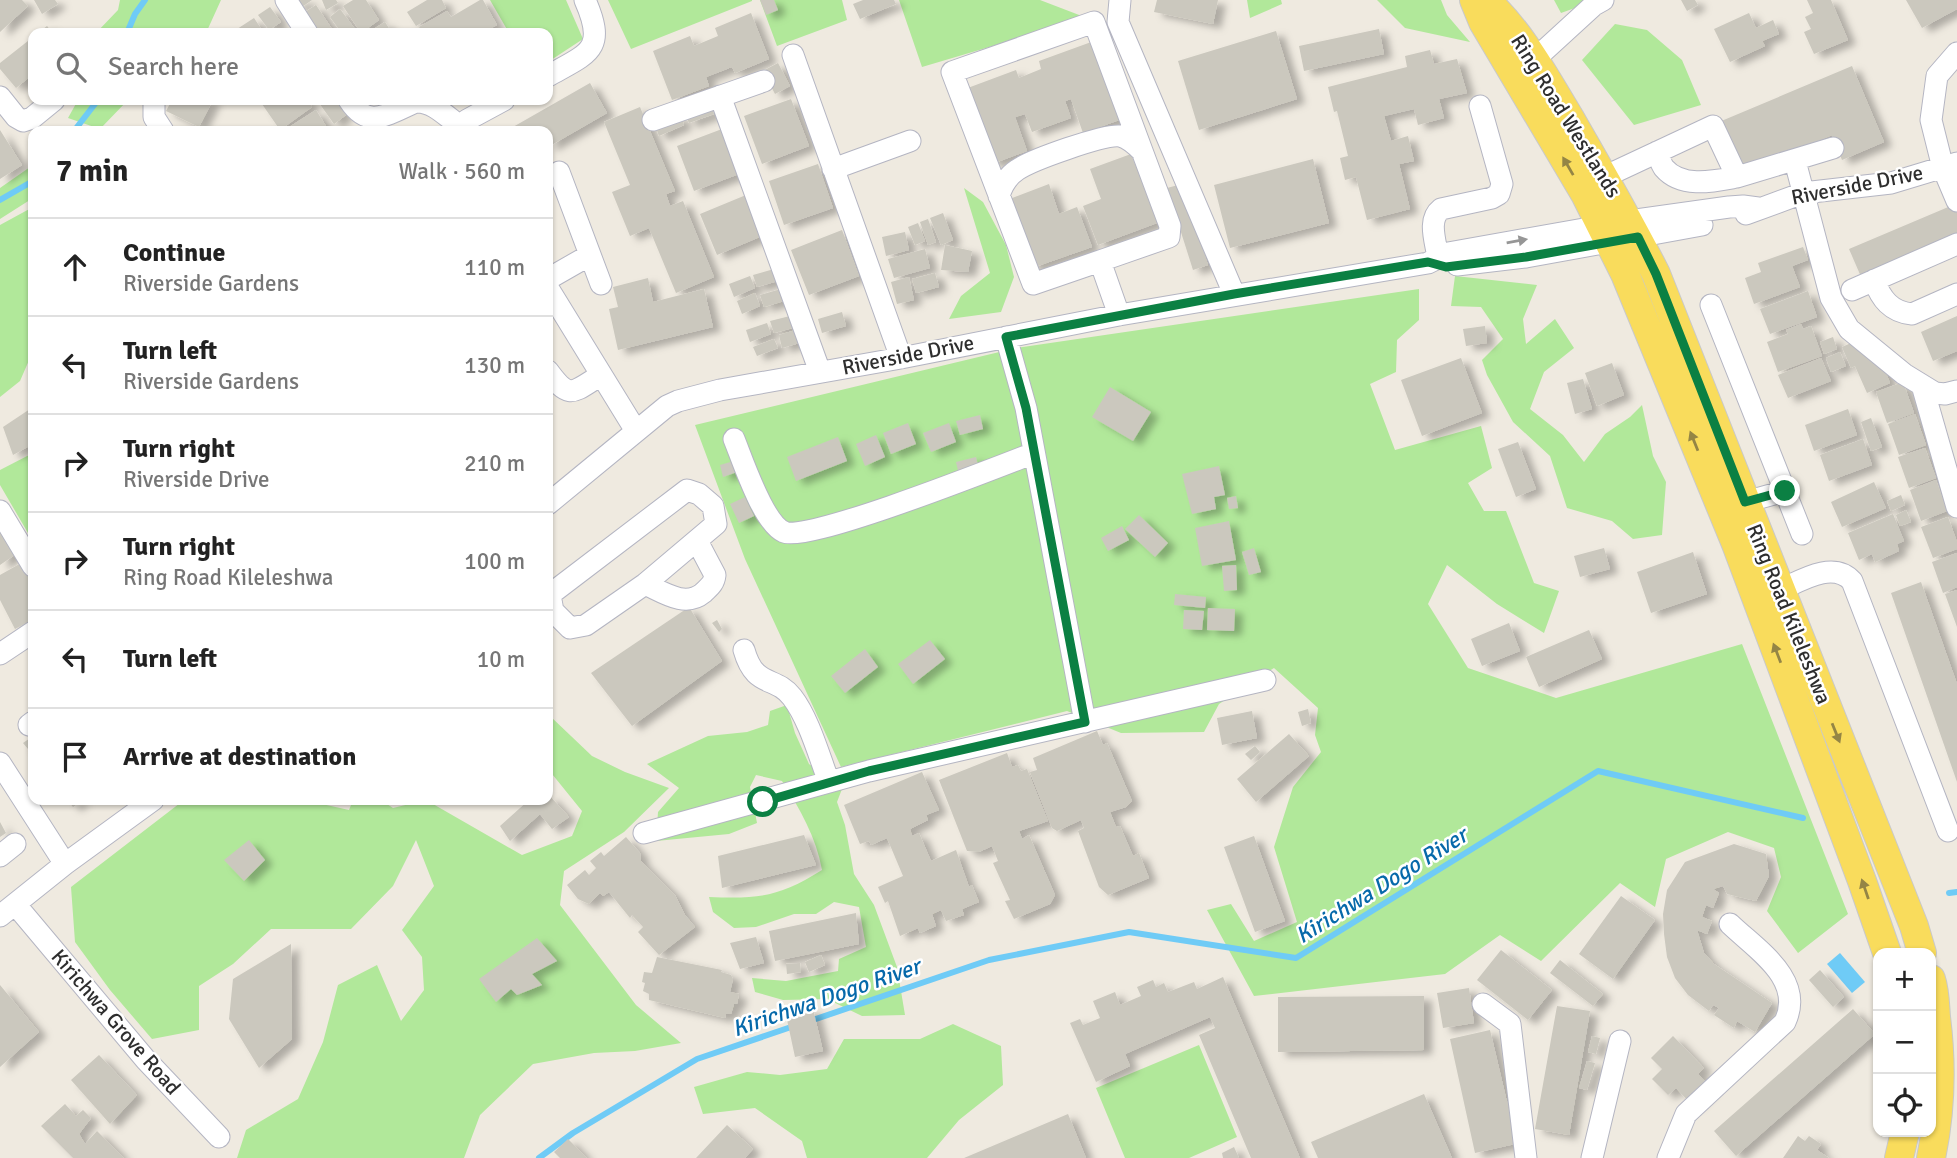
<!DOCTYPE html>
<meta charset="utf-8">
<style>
body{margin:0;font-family:Signika,sans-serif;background:#f6f6f6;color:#222}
.controls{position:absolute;right:21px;bottom:21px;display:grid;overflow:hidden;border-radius:14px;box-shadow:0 2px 5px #0004}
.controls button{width:63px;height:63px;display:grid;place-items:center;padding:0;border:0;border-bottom:2px solid #e0e0e0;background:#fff;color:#222;font:35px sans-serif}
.stop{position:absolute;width:21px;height:21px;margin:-16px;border:5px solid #0b8043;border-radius:50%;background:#fff}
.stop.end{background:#0b8043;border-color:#fff;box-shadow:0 2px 7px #0008}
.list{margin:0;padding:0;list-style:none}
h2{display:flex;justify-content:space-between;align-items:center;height:91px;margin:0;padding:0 28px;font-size:30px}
h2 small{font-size:23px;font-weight:400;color:#767676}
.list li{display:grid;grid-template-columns:46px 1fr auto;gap:21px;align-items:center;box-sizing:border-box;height:98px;padding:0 28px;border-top:2px solid #e0e0e0}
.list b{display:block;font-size:26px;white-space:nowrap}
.list p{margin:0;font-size:23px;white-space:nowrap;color:#767676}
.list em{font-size:23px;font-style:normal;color:#767676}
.icon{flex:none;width:38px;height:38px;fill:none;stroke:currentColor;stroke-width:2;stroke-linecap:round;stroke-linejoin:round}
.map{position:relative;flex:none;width:1957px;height:1158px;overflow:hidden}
.search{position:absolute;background:#fff;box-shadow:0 2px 5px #0004;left:28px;top:28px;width:525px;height:77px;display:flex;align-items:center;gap:18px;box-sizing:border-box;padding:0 24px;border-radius:14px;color:#767676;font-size:26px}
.panel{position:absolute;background:#fff;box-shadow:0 2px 5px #0004;left:28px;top:126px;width:525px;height:679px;border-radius:14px}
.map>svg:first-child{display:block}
.green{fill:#b1e89a}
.water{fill:#6fcbf6}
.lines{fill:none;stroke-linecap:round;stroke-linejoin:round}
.stream{stroke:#6fcbf6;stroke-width:6}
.building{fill:#cbc8be;filter:url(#shadow)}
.minor-casing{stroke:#b4b5c2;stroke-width:23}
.major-casing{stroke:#c9c9c9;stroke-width:30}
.minor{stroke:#fff;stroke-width:21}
.major{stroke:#f9dc5c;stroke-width:28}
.oneway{fill:#948545}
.oneway2{fill:#969696}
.route{stroke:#0b8043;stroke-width:9}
.labels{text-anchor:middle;stroke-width:5;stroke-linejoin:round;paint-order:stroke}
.street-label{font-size:21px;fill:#2e2e2e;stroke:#fff}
.water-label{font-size:23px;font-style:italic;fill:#0669aa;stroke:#fff}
</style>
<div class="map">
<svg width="1957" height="1158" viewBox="0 0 1957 1158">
<defs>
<filter id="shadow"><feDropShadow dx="8" dy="4.5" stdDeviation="3.5" flood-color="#0004"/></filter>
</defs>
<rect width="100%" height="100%" fill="#efeae0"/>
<!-- green -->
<path class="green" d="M120,0H221L206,33H96L118,10Z
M490,0H566L583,39L548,62V33H509Z
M608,0H752V1L631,49Z
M760,0H842L847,20L777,46Z
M899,0H1040L1087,18L922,67Z
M1247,0H1281L1282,4L1250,18Z
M1377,0H1441L1447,15L1470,42L1405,28Z
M1554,0H1584L1586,4L1561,13Z
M1615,24L1647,30L1682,60L1701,105L1634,125L1582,60Z
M78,100H128L100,129L68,118Z
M33,165V198L0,219V188Z
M964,188L983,202L1006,245L1014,277L1001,312L949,319L961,296L990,273Z
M33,207V351L20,381L0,397V225Z
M1455,276L1537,285L1523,319L1526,344L1555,319L1574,348L1544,372L1530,409L1563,435L1584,462L1605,434L1630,417L1642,405L1653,456L1666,482L1662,535L1633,539L1612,521L1567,508L1550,456L1513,422L1487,375L1482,360L1503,339L1481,307L1451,306Z
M1419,289V320L1397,340L1396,372L1370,384L1395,450L1481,426L1492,468L1468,483L1484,511H1506L1534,583L1559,591L1544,633L1497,604L1447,565L1428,604L1468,668L1556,698L1742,644L1848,914L1798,953L1767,911L1781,877L1774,848L1728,832L1666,859L1655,907L1620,883L1541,961L1500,935L1445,974L1254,996L1207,910L1231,904L1254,941L1297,922L1274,847L1293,787L1321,752L1315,735L1318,708L1274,668L1219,704L1204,732L1121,733L1067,711L841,767L745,559L695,425L1016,348Z
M33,453V532L28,533L0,485V470Z
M787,705L795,733L809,764L842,789L837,802L845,825L854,874L874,905L897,967L905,1015L862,1016L827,999L783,1000L755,992L752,978L786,981L838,971L839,959L866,947L859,907L834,902L816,914H794L756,927L734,928L713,912L709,897C759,899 779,897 822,870C816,837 800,809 782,781L756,775L750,787L757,823L729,834L656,841L658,812L679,788L647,764L708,736L747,732L768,725L770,711Z
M550,716L592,756L625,772L669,788L624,832L564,871L560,905L636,1005L681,1043L635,1051L594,1053L533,1064L480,1115L464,1158H237L246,1130L298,1099L323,1042L338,985L377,965L401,1021L424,990L422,957L402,930L434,886L416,840L393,886L351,929H271L233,964L199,986V1030L152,1039L110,990L75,942L71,887L184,800H304L349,810L353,800H381L393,808L426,800L522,855L572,836L582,811L548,769Z
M953,1024L1001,1046L1003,1085L959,1120L927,1158H807L802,1141L755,1108L703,1114L694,1087L747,1072L780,1075L827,1069L844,1039H920Z
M1199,1045L1237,1137L1189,1158H1125L1096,1088Z"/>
<!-- water -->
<path class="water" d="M1840,953L1865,982L1852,993L1827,964Z"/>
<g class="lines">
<!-- stream -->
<path class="stream" d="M127,33L135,14L145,0
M74,131L98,100
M0,200L33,181
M1949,893L1957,892
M810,1021L989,960L1129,932L1296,958L1598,771L1803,818
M539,1158L573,1133L697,1059L797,1025"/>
</g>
<!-- building -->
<path class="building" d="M0,0H22L28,6L0,32Z
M34,0H55L58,4L42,14Z
M292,0H312L299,9Z
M322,0H336L338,3L326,10Z
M353,0H366L379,20L361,33L343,6Z
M427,0H442L446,8L416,26L407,12Z
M480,0H483L497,25L482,33H423L419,27L447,11L451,17Z
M760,0H774L778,10L766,15Z
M863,0H894L896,4L860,19L853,4Z
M1157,0H1218L1213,24L1154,12Z
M1681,0H1695L1698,5L1687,11Z
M1807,0H1831L1848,40L1814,54L1804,32L1811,29L1805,17L1813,13Z
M1906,0H1957V9L1922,28Z
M316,5L334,32L331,33H315L302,14Z
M270,7L281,22L269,30L258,15Z
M340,9L358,33H336L338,28L330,17Z
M751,13L769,59L735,73L732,67L706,77L709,86L672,100L653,51L690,36L694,46L718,36L715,28Z
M1749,13L1756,28L1773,20L1779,34L1762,41L1765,46L1730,62L1714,29Z
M254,18L264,33H231Z
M385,22L392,33H367Z
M47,26L53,33H38Z
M1379,29L1384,54L1304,71L1299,46Z
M1276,31L1297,99L1199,130L1178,61Z
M33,37V74L16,88L0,69V63Z
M1094,41L1122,119L1083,133L1071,99L1065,101L1071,118L1032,132L1025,114L1015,117L1027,151L992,164L965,89L1016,70L1019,78L1041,69L1039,61Z
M1430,50L1434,64L1457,59L1467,93L1439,99L1444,118L1418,125L1414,109L1384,116L1391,141L1408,136L1414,161L1399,164L1410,209L1367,220L1356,177L1345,180L1340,158L1348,156L1337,111L1334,112L1328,87L1407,67L1405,56Z
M778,63L790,86L775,94L763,71Z
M1852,66L1884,142L1842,160L1832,135L1740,174L1719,122Z
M590,83L607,113L548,147V131H506Z
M791,99L809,146L762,164L744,116Z
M172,100H213L199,127L166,111Z
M268,100H307L312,107L280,130L262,104Z
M317,100H335L346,115L334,124Z
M710,105L714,114L689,123L685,114Z
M640,107L675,191L666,194L670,206L683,201L714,277L676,293L649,228L630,236L612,192L630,185L604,122Z
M316,110L329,131H283Z
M680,115L684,125L659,136L655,125Z
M722,129L739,174L694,191L677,146Z
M0,130L22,165L0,179Z
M1131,154L1157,223L1098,245L1083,206L1101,199L1090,169Z
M1313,159L1329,223L1230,248L1214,185Z
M818,164L833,208L784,225L769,181Z
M1049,184L1059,214L1077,207L1092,247L1032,268L1007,200Z
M1182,184L1208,265L1193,270L1167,188Z
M746,195L762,236L717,255L700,214Z
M1953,205L1957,213V238L1862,279L1849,249Z
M943,213L953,240L941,245L930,218Z
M928,219L936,242L928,245L920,222Z
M918,223L925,241L915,245L908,227Z
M842,230L859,276L809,295L791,250Z
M905,232L909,250L886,256L882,237Z
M945,245L972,251L968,272L941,270Z
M1803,247L1808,260L1792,266L1800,287L1754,304L1745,278L1761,272L1758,263Z
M925,249L930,268L894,278L888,259Z
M774,269L778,281L757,287L753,275Z
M935,273L939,287L916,293L912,279Z
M750,276L755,288L734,297L729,284Z
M909,277L914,300L897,304L891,282Z
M648,278L653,302L704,289L713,327L618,350L609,309L618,307L613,287Z
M781,289L784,301L764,307L760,295Z
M1808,291L1817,317L1770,334L1760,309Z
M755,293L760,306L742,314L737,301Z
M842,312L846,326L822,333L818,319Z
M790,316L793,328L774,333L770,321Z
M1957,316V351L1933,361L1921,332Z
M767,323L771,334L750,342L746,330Z
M1801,324L1803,329L1811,326L1822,356L1778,372L1767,342L1788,334L1786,330Z
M1485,326L1487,343L1466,346L1463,329Z
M799,329L803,342L782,348L779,335Z
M1833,337L1837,349L1824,354L1820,342Z
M774,339L778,348L757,356L753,347Z
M1858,340L1865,357L1877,351L1890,383L1867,393L1855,366L1851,368L1842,347Z
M1840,352L1846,366L1831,372L1826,358Z
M1461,358L1482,413L1422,436L1401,380Z
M1821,358L1831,381L1788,398L1778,375Z
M1612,363L1624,395L1597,406L1585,373Z
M1583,379L1592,409L1575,414L1567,383Z
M1903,382L1914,413L1887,423L1876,392Z
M1110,387L1151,412L1133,441L1092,417Z
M33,407V444L13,455L3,427Z
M1848,409L1857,435L1814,451L1805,425Z
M1915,414L1926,445L1899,455L1888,424Z
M980,415L983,429L960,435L956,421Z
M1871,418L1882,447L1871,451L1861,422Z
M908,423L916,444L891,454L883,433Z
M949,423L956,442L931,452L923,433Z
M876,435L885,457L865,466L856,444Z
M838,437L847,461L796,481L787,457Z
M1863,439L1872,465L1829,481L1820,455Z
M1518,442L1536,489L1516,497L1498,449Z
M1925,448L1936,478L1909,488L1898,457Z
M976,457L979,470L959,475L956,462Z
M734,461L737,472L723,477L720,465Z
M1219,466L1225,495L1214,497L1216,509L1192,514L1182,474Z
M1936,480L1947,511L1921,521L1910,490Z
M1874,482L1886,508L1842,527L1831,502Z
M1901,495L1905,505L1891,511L1887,501Z
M1236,496L1238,508L1229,509L1227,498Z
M745,497L754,516L739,523L730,504Z
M1906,510L1911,522L1900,526L1896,515Z
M1893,514L1904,541L1897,544L1899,551L1875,562L1872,554L1859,560L1848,533Z
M1139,515L1168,543L1155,557L1125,529Z
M1948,517L1957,542V549L1933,558L1921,527Z
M0,521L19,552L0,565Z
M1229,521L1236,560L1202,566L1195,528Z
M1122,526L1129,540L1108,551L1101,538Z
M1254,548L1261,572L1249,575L1242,552Z
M1604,548L1610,569L1580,577L1574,556Z
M1693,552L1707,594L1651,613L1637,572Z
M1957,553V587L1943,593L1932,562Z
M23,562L33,582V619L15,629L0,600V575Z
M1236,565L1237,590L1224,591L1222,566Z
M1921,582L1957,684V782L1891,593Z
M1957,590V627L1945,594Z
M1175,594L1206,597L1205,608L1174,605Z
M689,607L722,661L632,726L591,673Z
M1208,608L1235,609L1234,631L1207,630Z
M1184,610L1204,611L1202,630L1183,629Z
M717,620L722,629L719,632L712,623Z
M1509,623L1520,651L1482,666L1471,639Z
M1589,630L1602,659L1539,687L1526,657Z
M930,640L945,659L913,684L898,664Z
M865,649L878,667L845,693L831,676Z
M1308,709L1311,723L1302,726L1298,712Z
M1252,711L1257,738L1222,745L1217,718Z
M1097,731L1103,745L1107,743L1132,801L1126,807L1110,812L1116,827L1120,826L1133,856L1139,853L1149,878L1108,895L1099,887L1078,831L1084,828L1081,820L1057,831L1052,828L1030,772L1037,770L1033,758Z
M1289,734L1309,756L1256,802L1237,779Z
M33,736V755L23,743Z
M1255,746L1260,752L1251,760L1245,754Z
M1007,753L1012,767L1018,765L1021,771L1027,769L1048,821L1019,831L1022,839L1029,835L1055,895L1050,904L1014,919L1005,901L1010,900L993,863L998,861L992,846L979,852L967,851L939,780Z
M922,772L939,810L926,815L928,820L910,829L912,836L919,833L931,861L956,850L969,887L972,885L979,902L962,909L964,915L946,921L941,910L932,914L936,926L920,933L918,928L900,936L888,901L885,903L878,887L903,876L887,838L871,845L869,841L860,844L844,805Z
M548,794L569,817L552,829L540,814L510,841L500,826L529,800H548Z
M67,800H83L73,807Z
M0,822L6,833L0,837Z
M804,835L816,865L722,888L718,856Z
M1254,836L1285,921L1255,932L1224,847Z
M626,837L640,853L641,861L675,895L685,915L695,927L659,955L638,932L643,927L632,915L630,918L609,892L603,896L600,893L589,904L578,899L567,885L585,870L589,875L596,868L590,861L601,852L604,856Z
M249,840L265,860L244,881L224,860Z
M1734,844L1766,854L1769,876L1756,901L1727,894L1723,886L1713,889L1719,893L1713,908L1706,905L1702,917L1712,921L1707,934L1697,930L1704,953L1714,964L1772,1003L1755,1032L1737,1021L1734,1028L1714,1015L1719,1008L1713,1005L1709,1011L1688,995L1675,978L1667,957L1664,934L1663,914L1667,890L1685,862Z
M1621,896L1655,920L1613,979L1579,954Z
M856,913L859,944L775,961L769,931Z
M756,937L764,963L740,969L730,943Z
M537,938L557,961L532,974L542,985L517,995L511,989L496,1002L479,979Z
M291,944L292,1039L259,1068L229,1019L233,979Z
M1501,950L1552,990L1528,1020L1477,980Z
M821,955L825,965L809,972L805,962Z
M657,957L722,970L721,972L731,975L733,979L730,992L739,994L737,1004H734L731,1014H726L725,1018L649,1000V994L643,991L645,983L642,982L644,972L652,973Z
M1560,960L1603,994L1593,1006L1550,973Z
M800,963L801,972L787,974L786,964Z
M1820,970L1844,997L1833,1007L1809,980Z
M1223,977L1300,1158H1251L1199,1035L1215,1028L1210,1017L1125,1054L1130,1066L1096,1082L1070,1023L1080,1019L1083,1025L1100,1018L1093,1001L1115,992L1120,1005L1141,996L1137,987L1153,980L1156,987L1164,983L1168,992L1194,982L1197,989Z
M0,985L39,1032L0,1067Z
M1469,988L1474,1023L1443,1028L1437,993Z
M1424,996V1050L1278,1052V997Z
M1557,1006L1590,1011L1569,1135L1535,1129Z
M813,1009L823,1051L795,1057L786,1015Z
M1853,1009L1875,1034L1736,1156L1714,1131Z
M1490,1030L1507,1102L1517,1100L1518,1105L1508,1107L1515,1144L1475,1153L1450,1039Z
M1592,1036L1600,1038L1596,1054L1588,1052Z
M1673,1036L1704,1068L1698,1074L1710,1087L1692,1105L1676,1088L1668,1095L1652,1079L1662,1069L1651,1058Z
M99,1055L137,1095L110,1124L71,1080Z
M1587,1061L1595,1063L1587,1090L1579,1088Z
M1424,1094L1452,1158H1318L1311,1142Z
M65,1104L76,1116L83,1110L91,1118L79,1134L85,1144L97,1131L124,1158H73L41,1126Z
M1068,1114L1086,1158H964Z
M727,1125L753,1149L745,1158H696Z
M1798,1136L1805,1141L1809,1136L1821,1144L1817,1150L1829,1158H1783Z
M568,1139L587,1158H560L554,1152Z
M1234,1147L1239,1158H1223L1222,1153Z"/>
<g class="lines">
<!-- minor casing -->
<g class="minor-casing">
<path id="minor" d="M286,0L307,33
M1120,0L1118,22L1234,294
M1957,53L1937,76L1931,120L1943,168L1957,201
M793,55L901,358
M1535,59L1594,5L1603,0
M548,76C589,53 607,50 585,0
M720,96L820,372
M0,97L16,117L23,121L32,118L54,100
M154,100V117L163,131
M349,100C369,131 388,113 416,102C433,101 447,117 461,127
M653,120L764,81
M459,131L467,120L504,100
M1657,152C1659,157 1661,164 1664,168C1682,189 1715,181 1737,177
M1795,161L1831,298L1849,329L1904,374L1935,393L1945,394L1957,391
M833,169L910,141
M559,172L601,284
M1604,177L1713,126L1737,177L1833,148
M999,196C1002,185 1008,176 1017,170C1031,160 1104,134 1120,136C1129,138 1136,145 1142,151
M1746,214L1803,193L1891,183L1957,163
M1438,258C1436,242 1427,220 1441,209L1492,198L1499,194L1502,184L1480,106
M1100,261L1033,284L952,72L1094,22L1170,226L1169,237L1100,261L1119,315
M1457,265L1526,257L1702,225
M548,279L590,255
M1874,280C1881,299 1891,312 1912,314L1957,294
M548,288L636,431
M1852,290L1957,244
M1711,305L1802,534
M1006,337L1026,408L1085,722
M548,371C570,401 573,392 601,375
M1922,385L1957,507
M734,439C743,461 763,523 784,532C807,543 1000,466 1034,453
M1745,502L1785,491
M548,504L667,406L678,401L720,390L901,358L1119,315L1428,263L1448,253L1629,221L1729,207L1743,206L1758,208
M0,511L33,566
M645,584C663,592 685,608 703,593C709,587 714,584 715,575L697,541
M1780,590C1800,581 1833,560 1852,581L1948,831
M548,596L687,490L699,494L713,506L716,524L645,584L586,625L570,628L553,611L550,595
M744,650C755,689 775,675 792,697C809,719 819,756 829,782
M0,654L33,632
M29,725L33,722
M0,763L65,864
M644,833L869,771L1265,680
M0,856L15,844
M15,904L146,1060L219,1137
M0,916L65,864L153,800
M1483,1004L1510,1024L1526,1158
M1592,1158L1620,1041
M1668,1158L1686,1114L1785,1022C1805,979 1757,950 1730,924"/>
</g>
<!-- major casing -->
<g class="major-casing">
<path id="major" d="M1474,0L1483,22L1585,194L1625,274L1736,544L1862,881L1887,953
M1486,0C1522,33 1545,77 1570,118C1600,170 1629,220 1656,274L1914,926L1922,953
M1931,979C1935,991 1935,1004 1936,1017C1942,1064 1941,1111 1931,1158
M1899,1158L1905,1132"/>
</g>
<!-- minor -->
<use href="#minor" class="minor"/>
<!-- major -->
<use href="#major" class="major"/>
</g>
<!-- one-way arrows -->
<defs><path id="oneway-solid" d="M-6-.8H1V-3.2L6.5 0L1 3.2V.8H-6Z" transform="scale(1.75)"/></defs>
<g class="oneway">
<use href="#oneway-solid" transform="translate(1568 166) rotate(-120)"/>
<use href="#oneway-solid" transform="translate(1694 441) rotate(-112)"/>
<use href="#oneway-solid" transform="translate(1777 653) rotate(-111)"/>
<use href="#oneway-solid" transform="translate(1836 733) rotate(68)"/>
<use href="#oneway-solid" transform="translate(1865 889) rotate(-109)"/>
</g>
<use class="oneway2" href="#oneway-solid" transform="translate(1517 241) rotate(-10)"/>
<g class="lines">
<!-- route -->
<path class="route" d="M763,802L869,771L1085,722L1026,408L1006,337L1234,294L1428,262L1446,267L1526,257L1638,237L1656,274L1745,502L1785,491"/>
</g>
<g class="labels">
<!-- street labels -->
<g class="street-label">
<text transform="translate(1566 116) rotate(58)" y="7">Ring Road Westlands</text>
<text transform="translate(1857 185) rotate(-11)" y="7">Riverside Drive</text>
<text transform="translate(908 355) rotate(-11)" y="7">Riverside Drive</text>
<text transform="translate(1789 614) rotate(68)" y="7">Ring Road Kileleshwa</text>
<text transform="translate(116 1022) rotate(49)" y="7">Kirichwa Grove Road</text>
</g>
<!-- water labels -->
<g class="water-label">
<text transform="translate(1381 885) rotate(-32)" y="8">Kirichwa Dogo River</text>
<text transform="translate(826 997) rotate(-19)" y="8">Kirichwa Dogo River</text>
</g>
</g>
</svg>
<div class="controls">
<button>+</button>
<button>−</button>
<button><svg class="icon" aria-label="locate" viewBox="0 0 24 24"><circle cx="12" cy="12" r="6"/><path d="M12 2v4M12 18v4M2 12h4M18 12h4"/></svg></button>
</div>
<div class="stop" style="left:763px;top:802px"></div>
<div class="stop end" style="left:1785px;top:491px"></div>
<div class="search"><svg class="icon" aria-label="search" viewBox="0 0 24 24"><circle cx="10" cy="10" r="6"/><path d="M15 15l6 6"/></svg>Search here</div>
<section class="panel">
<h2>7 min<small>Walk · 560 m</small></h2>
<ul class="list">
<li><svg class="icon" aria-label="ahead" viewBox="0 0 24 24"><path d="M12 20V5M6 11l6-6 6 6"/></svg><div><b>Continue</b><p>Riverside Gardens</p></div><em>110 m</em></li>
<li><svg class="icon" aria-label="left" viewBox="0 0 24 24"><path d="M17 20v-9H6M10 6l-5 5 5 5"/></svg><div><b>Turn left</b><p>Riverside Gardens</p></div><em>130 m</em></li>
<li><svg class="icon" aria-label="right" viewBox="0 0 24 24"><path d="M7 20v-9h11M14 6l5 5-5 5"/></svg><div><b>Turn right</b><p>Riverside Drive</p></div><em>210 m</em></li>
<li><svg class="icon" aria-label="right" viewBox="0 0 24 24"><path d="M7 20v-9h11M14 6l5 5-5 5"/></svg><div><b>Turn right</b><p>Ring Road Kileleshwa</p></div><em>100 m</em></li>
<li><svg class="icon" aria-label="left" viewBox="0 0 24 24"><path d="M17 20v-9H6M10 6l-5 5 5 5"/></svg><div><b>Turn left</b></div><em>10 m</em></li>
<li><svg class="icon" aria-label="arrive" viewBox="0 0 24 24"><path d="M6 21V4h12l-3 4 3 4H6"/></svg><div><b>Arrive at destination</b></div></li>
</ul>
</section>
</div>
